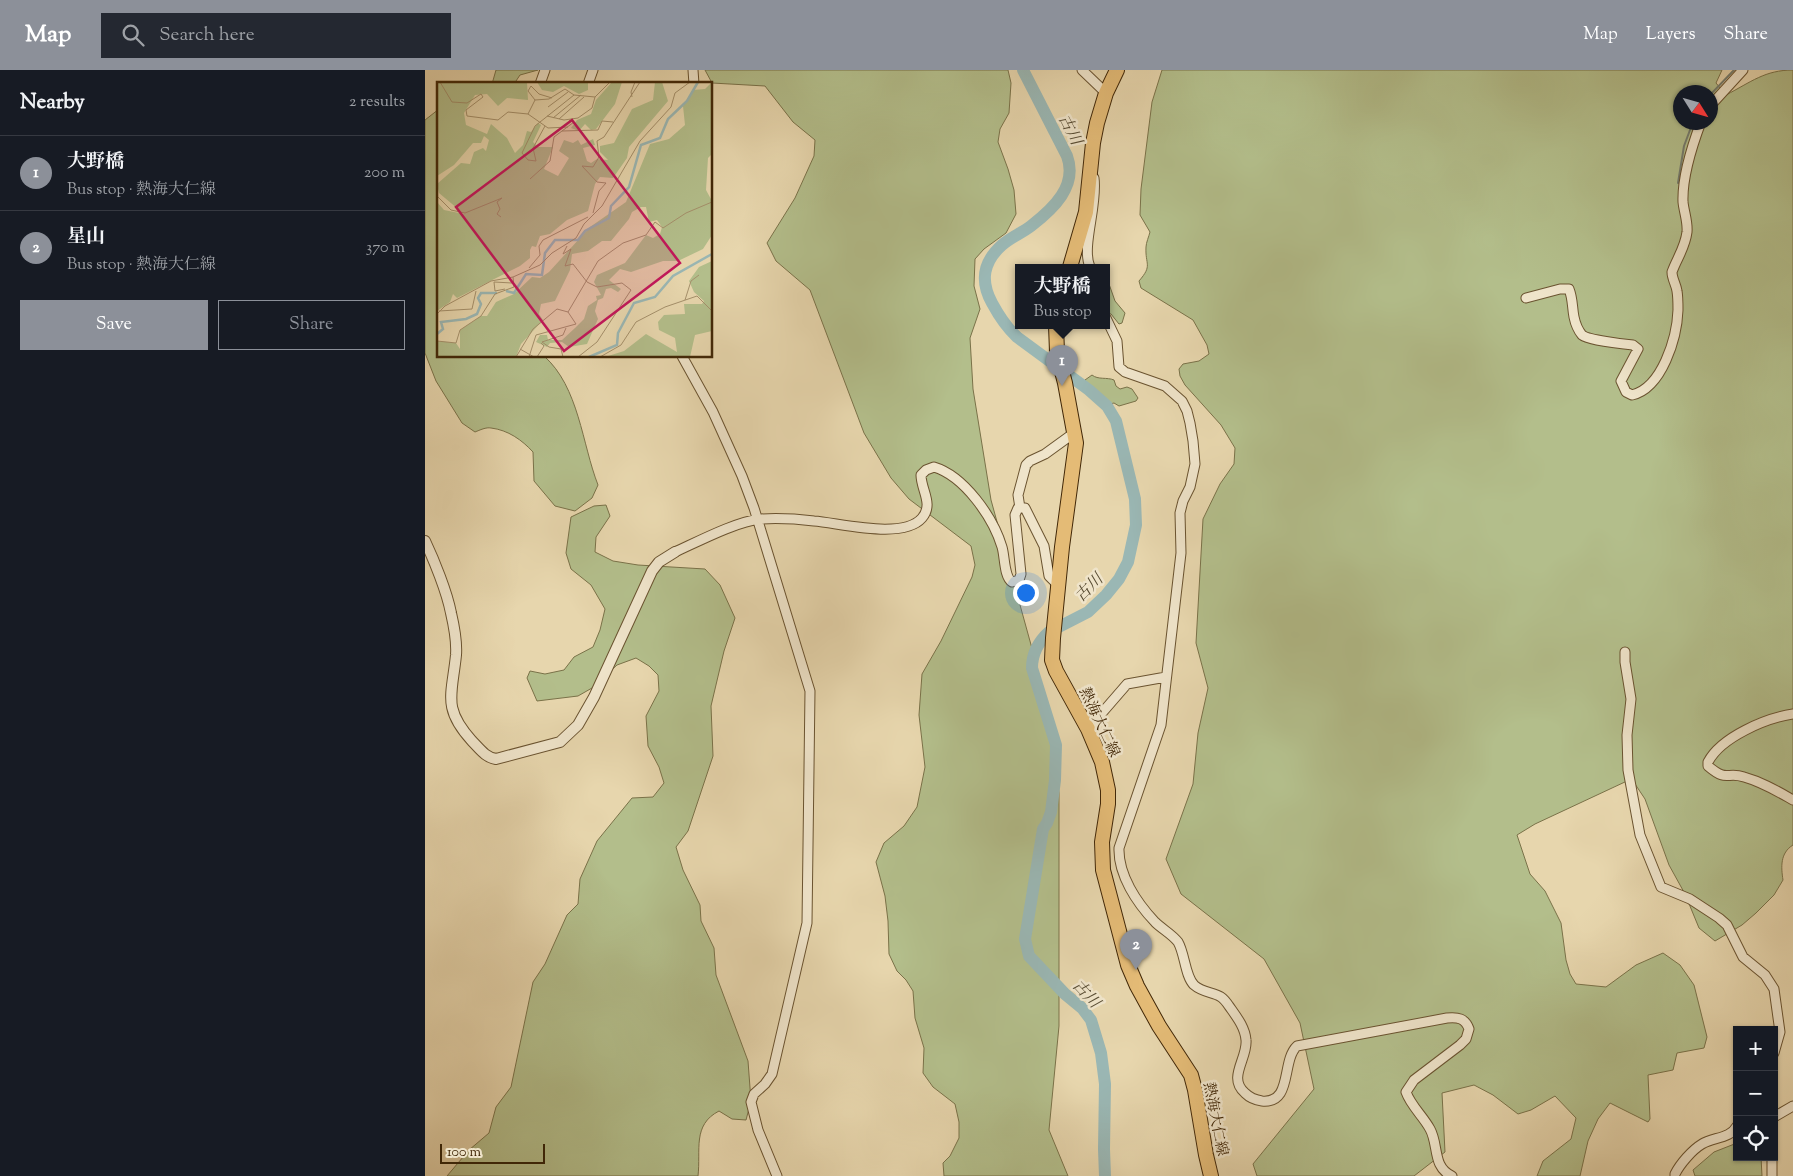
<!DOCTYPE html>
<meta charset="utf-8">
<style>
body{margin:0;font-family:"Sorts Mill Goudy","Noto Serif JP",serif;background:#242831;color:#f1f3f6}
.controls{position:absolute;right:15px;bottom:15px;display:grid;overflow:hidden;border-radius:0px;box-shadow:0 1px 4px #0004}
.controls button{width:45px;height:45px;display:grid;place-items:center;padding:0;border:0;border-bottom:1px solid #363941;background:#171b24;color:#f1f3f6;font:25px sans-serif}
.compass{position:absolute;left:1248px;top:15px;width:45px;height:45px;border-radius:50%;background:#171b24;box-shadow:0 1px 4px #0004;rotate:127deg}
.scale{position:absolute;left:15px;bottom:12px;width:105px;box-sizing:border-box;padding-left:5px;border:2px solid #412707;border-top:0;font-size:14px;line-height:18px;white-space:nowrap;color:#412707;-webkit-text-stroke:4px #efe4ca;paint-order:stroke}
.you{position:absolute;left:600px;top:522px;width:18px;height:18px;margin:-12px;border:4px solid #fff;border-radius:50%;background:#1a73e8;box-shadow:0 0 0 8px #1a73e833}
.badge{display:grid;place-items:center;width:32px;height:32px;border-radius:50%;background:#8c9099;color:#fff;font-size:16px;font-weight:700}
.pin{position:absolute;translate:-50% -41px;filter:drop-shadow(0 1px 2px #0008)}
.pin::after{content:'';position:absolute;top:26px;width:18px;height:15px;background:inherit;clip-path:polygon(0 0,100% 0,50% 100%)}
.popup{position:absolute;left:590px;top:194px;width:95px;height:65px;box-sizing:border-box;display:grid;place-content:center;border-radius:0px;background:#171b24;filter:drop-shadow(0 1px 4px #0005);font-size:16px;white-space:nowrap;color:#9ea1a6}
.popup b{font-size:19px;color:#f1f3f6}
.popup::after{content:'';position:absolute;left:50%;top:100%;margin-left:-10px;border:10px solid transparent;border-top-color:#171b24}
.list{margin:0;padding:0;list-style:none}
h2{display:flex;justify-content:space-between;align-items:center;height:65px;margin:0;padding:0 20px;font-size:21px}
h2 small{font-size:16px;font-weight:400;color:#9ea1a6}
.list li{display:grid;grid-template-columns:32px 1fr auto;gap:15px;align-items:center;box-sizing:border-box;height:75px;padding:0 20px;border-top:1px solid #363941}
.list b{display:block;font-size:19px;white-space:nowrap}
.list p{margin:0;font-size:16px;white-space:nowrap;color:#9ea1a6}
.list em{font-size:16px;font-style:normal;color:#9ea1a6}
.actions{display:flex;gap:10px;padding:15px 20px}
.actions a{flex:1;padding:11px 0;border:1px solid #8c9099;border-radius:0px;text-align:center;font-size:18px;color:#8c9099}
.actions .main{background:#8c9099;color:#fff}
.icon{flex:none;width:28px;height:28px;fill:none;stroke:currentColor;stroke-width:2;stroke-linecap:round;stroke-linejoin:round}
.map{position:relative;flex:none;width:1368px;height:1106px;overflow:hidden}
header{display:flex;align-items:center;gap:30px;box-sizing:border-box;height:70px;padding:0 25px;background:#8c9099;color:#fff}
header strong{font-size:24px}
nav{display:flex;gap:28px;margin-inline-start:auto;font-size:18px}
.search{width:350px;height:45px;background:#242831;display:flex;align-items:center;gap:12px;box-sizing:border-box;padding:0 18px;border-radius:0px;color:#9ea1a6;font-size:19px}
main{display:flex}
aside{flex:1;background:#171b24}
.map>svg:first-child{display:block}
.green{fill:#b3be8b;stroke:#7a7249;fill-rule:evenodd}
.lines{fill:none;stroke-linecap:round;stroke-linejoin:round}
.stream{stroke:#767d6f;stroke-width:2}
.river{stroke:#9ab7b4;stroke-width:12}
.minor-casing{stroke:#6a5330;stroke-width:11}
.tertiary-casing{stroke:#6a5330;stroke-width:12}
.primary-casing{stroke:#412707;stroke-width:16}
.minor{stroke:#efe4ca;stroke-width:9}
.tertiary{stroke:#efe4ca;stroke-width:10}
.primary{stroke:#e4bb76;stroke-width:14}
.labels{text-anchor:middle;stroke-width:5;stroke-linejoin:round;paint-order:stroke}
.street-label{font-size:15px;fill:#412707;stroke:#efe4ca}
.water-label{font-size:16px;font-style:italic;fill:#574b32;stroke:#efe4ca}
.inset-river{fill:none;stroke:#9ab7b4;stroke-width:2.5}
.inset-road{fill:none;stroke:#a5906b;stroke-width:1}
.view{fill:#c2185b;fill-opacity:0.15;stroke:#c2185b;stroke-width:2.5}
.inset-edge{fill:none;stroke:#412707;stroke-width:2.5}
</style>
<header>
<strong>Map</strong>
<div class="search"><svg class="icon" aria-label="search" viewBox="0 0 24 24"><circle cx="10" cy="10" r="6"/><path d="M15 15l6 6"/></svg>Search here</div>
<nav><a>Map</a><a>Layers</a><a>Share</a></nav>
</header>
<main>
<aside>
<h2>Nearby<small>2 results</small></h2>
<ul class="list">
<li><span class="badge">1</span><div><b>大野橋</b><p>Bus stop · 熱海大仁線</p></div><em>200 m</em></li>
<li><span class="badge">2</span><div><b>星山</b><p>Bus stop · 熱海大仁線</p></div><em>370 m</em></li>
</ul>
<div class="actions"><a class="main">Save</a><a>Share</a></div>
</aside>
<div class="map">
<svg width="1368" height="1106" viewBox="0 0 1368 1106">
<rect width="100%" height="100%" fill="#e7d6ad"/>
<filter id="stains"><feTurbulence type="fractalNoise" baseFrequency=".004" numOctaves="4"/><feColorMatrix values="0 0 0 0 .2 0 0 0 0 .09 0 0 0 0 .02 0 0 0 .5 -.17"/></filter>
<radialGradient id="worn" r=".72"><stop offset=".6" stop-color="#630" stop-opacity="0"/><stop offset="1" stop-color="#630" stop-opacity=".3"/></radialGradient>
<!-- green -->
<path class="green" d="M71,0H113L95,5L89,14H67Z
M280,0H583L586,13L584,43L575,59L573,72L583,99L589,120L591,144L581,163L559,179L550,189L549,216L555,239L545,268L548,319L566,430L608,582L627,661L634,723V956L624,1060L643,1106H519L518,1093L525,1086L534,1068V1052L530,1034L508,1017L498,1003L499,978L490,948L488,921L481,910L472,901L464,884L463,851L460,826L451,792L459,773L479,756L492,737L500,697L494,645L497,604L516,571L547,507L550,495L546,476L484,429L466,408L439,363L385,220L351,191L342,173L370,128L389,86L390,70L368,52L340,16L287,13Z
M737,0H1297L1291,13L1301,25C1326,12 1340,0 1368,0V775C1355,783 1356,797 1358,810L1349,825L1331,843L1317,855L1290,871L1274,858L1260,824L1244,795L1220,729L1210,714L1202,711L1110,754L1092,765L1105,804L1120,821L1136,853L1141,890L1145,904L1151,914L1181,917L1211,895L1238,883L1255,895L1269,915L1282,967L1279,978L1252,983L1248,1000L1223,1005L1225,1049L1223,1052L1185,1033L1173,1049L1163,1071L1155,1106H1112L1118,1091L1146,1069L1151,1048L1130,1026L1106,1040L1093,1044L1068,1025L1049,1015L1017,1023L1020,1082L989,1106H832L828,1094L889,1019L875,953L839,889L756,824L741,789L768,714L773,663L783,618L771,573L778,449L795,414L809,394L810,378L796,355L760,315L755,306L754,299L758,294L774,291L784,284L782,275L768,250L716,218L714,211C728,195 720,195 721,177C721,173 724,166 725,162L715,145L716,119L727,32ZM1256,22H1286V52H1256Z
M14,39V286H119C154,317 157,374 173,415L167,428L150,441L130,436L109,411L108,382C97,370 83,360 66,358C61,357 55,360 50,362L37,353L11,311L0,283V50Z
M684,214L690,231L700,243L697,253L694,254L686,244L681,242V215Z
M667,305C673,310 682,307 689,310L691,316L695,319L702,317L707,319L713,328L711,331L694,336L689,333L685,334L660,313V310Z
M181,435L185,446L171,467L170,482L188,491L213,495L280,499L295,515L310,548L299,581L286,636L288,686L263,761L251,777L258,800L275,835L276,851L289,878L291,905L323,991L326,1031L321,1050L307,1049L294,1041C267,1055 276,1080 273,1106H22L44,1080L64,1063L71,1037L86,1017L108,912L120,894L142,845L153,834L155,809L172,771L207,728L228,727L239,713L234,697L223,676L221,646L234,621L233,605L224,596L211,588L192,595L167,618L153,626L112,631L102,608L105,601L120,604L139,600L149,587L168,577L175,560L180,539L166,515L146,499L141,483L146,447L169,436Z
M1312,1073V1087H1336L1337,1106H1270L1268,1100L1289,1082Z"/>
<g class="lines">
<!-- stream -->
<path class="stream" d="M1286,24L1309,0
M1253,113L1259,76L1268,52"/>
<!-- river -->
<path class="river" d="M598,0L642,86C653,116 628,139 606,156C597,163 586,167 577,175C558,192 555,211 567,233C574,246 581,257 592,267L664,320L682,336L691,351L710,429L711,455L703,492L694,509L681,525L663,542L624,562C613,572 607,583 607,598L631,675L630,710L626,742L622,753L618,759L600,869L604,886L640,924L657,938L666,950L676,983L680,1014L679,1079L680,1106"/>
<!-- minor casing -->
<g class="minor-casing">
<path id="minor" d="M268,0L269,14
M657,0L681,23
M115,14L120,0
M163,14L168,0
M1286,35L1318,0
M665,197C656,177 673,135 669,108
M1101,228L1135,219H1144C1148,229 1147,237 1149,247C1150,252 1153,260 1157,265C1163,270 1198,274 1208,275L1213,279L1196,311L1201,322L1207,325C1237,318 1252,268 1253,240C1253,234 1253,227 1252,221C1251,214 1247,209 1247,202C1252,188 1260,178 1262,162C1263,152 1259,142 1258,132C1257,106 1267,76 1276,52
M681,248L692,271L694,297L700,302L740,316L757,331L762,341L765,353L768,371L770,394L765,417L758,431L755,443L756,483L736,655L694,778C693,805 712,833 730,852C737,859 747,864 753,872C760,884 760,906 769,915C778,923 789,922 796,927C799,929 802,933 804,936C811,946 820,957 821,970C823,988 802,1008 820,1023C824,1027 830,1030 837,1031C868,1034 856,991 872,976L1022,948C1033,947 1040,948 1044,959L1041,969L1035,975L989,1010L981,1022C986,1036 998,1046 1005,1059C1014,1075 1007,1097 1027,1106
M257,286L288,342L317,406L329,438L385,621L382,853L347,1004L340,1014L329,1024L326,1032L333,1060L352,1106
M595,438L593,425L601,395L605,391L620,384L649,363
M250,482C272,472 312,451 336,449C353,448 372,449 389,451C415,453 478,470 497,448C509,434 496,420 496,405L501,400L509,397C539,406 568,447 577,477C580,487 579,507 587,512L594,510L596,504L590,445L593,438H600L619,476L624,506L633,515
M1200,582V592L1206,629L1202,665L1203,700L1215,765L1236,817L1265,829L1294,848L1302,855L1318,887L1340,905L1349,919L1355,962L1349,983
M1368,644C1341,648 1296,667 1283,692V696C1303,713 1301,701 1319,707C1337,712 1352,721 1368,730
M663,659L702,614L741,607
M1349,1047L1368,1036
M1347,1087V1106
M1250,1106V1104C1255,1094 1267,1080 1277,1074C1288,1067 1305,1069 1312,1056"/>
</g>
<!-- tertiary casing -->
<g class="tertiary-casing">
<path id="tertiary" d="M0,471C9,490 22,522 26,543C29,556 32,572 31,585C27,625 17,638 47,671C55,679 60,687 71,689L135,672L153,655L169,627L227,501L234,492L250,482"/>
</g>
<!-- primary casing -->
<g class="primary-casing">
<path id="primary" d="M645,197L661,142L668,73L672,53L681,23L692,0
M631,255L632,282L640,313L651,373L637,477L628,568L627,590L631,601L663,659L677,692L683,720V734L677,772L678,800L703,895L712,916L734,956L766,1005L770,1020L781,1085L786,1106"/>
</g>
<!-- minor -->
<use href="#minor" class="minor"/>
<!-- tertiary -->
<use href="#tertiary" class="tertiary"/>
<!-- primary -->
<use href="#primary" class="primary"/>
</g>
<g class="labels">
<!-- street labels -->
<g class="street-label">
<text transform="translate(675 652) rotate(65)" y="5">熱海大仁線</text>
<text transform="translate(791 1049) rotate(79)" y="5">熱海大仁線</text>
</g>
<!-- water labels -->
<g class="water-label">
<text transform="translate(646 59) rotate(63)" y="6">古川</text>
<text transform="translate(663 517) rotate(-45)" y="6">古川</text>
<text transform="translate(662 923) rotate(47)" y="6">古川</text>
</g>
</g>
<!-- overview -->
<g transform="translate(12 12)">
<rect width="275" height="275" fill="#e7d6ad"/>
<path d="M0,0H90L91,18L70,16L61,24L50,12L38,13L27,31L29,43L50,52L54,42L70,56L78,71L86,63L90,49L94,50L101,41L104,43L96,60L101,65H116L107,87L121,94L132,76L122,69L127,58L136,61L141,58L144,63L156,57L158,63L146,66L150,79L154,81L160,77L171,78L163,70V64L177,61L195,27L216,18L218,0H225L231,19L192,65L190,76L176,96L163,95L158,102L151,129L130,138L113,152L103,154L99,165L95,164L93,168V176L83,184L20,216L16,212L13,220L0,229V120L7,128L27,132L2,111L0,102L24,81L33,82L37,70L46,66L49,69L52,58L47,54L44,61H36L17,83L0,94ZM100,0H151V8L142,12L127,4L116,10L105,8ZM175,0H185L178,22L159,47L154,48L148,42L142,49L134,46L140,38L154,32L159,18ZM275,0V72L271,76L269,108L275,119V153L266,167L241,179H226L194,190L183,187L172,198L184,207L181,210L174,206L169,207L166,216L161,218L158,229L161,237L150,262L132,265L125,260L113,261L110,265L99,260L103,253H110L111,258H125L138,246L147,237L151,224L160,218L159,214L164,213L157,200L160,193L188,181L209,153L216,156L223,152L225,145L220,138L212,140L209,125H204L195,130L192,137L174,159H165L151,169L135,172L133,188L118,219L104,222L102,232L106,238L84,262L79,275H0V259L19,261L23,267V248L44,234H50L59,220L77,212L95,195L103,196L112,190L153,145L189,120L213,62L232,57L248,43L246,24L256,8L268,7ZM275,179V249L258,253L253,275H168L187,269L209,252L240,270L238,256L222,248L221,240L227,233L248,232L247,222H265L267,219L257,210L252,199L262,185Z" fill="#b3be8b"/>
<path class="inset-river" d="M69,209L77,211L89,192L105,193L108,171L118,158H141L148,149L172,136L174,124L192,105L204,63L223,56L231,37L250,19L261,0M0,252L6,247L4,240L29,237L40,232L44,222L41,216L44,211H60M152,275L180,263L181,251L197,221L218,215L236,194L275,172"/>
<path class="inset-road" d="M3,0L15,20L30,21L44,12L46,15L29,28L30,34L61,38L71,30L91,32L111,46L131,45M195,15L194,10L198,0M98,18L112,17L128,7L137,13L158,15M98,18L91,9L94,4L102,12L115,16M111,25L131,10M91,32L98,18M110,34L127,38L141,36L155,26L158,15L173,0M116,36L144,13M122,37L147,15M108,44L96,66L99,79L91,78L85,71L98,44L137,13M125,49L161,48L165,39L176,40M93,97L113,79L117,55L137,40L132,38M0,114L14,128L28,131L65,116L60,120L63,127L60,132L64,135M156,131L162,109L169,101L160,100L145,84L156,85L162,75L160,59L167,55L203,0M130,164L126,172L134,167L128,184L136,182L150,200L160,205L185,201L194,208L160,260L141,275M92,186L103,173L102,164L106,158L151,135M68,207L58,209L57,200L75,201M248,218L254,199L262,193M2,229L35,227L39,209M131,230L161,179L186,161L209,153L218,140L226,146L249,131L275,120M0,232L8,224L54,199L76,195L103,183L115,171L139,156L147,142L165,124L203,59L234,25L238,11L253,0M0,259L19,261L23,248L44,234L58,212L77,205L76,195M83,267L97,275M79,275L96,247L120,227L131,230L139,242L99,253L92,275M100,275L107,264L104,261M126,275L124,267L112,265L105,260L126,253L129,246M163,275L184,263L199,240L228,225L260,214L275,229"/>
<path class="view" d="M135,38L243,181L127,269L19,125Z"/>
<rect width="275" height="275" class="inset-edge"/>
</g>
<rect width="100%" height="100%" filter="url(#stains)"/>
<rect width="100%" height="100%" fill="url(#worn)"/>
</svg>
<div class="controls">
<button>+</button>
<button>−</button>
<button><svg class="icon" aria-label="locate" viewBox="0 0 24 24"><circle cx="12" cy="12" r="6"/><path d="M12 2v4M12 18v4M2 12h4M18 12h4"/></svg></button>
</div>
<svg class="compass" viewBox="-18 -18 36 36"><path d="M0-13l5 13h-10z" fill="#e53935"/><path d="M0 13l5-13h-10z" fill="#9ea1a6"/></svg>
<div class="scale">100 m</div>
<div class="you"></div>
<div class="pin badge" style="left:637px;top:316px">1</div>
<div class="popup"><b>大野橋</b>Bus stop</div>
<div class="pin badge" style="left:711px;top:900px">2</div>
</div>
</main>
